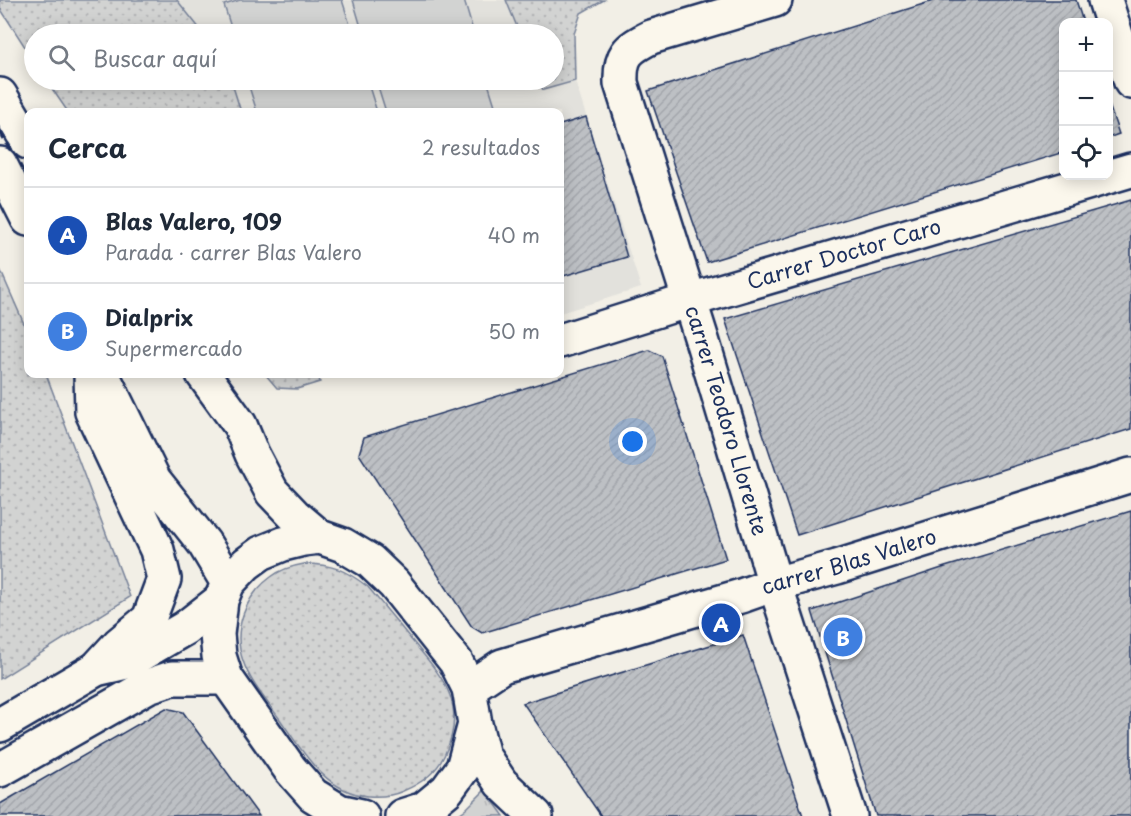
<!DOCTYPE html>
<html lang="es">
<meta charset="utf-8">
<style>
body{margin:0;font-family:"Playpen Sans",sans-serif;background:#f6f6f7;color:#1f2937}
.controls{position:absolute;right:18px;top:18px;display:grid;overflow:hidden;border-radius:12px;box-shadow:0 3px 15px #0003}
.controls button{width:54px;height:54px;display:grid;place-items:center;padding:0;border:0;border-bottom:2px solid #e0e1e3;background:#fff;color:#1f2937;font:30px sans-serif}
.you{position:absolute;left:633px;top:442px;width:21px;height:21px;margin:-15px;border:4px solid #fff;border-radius:50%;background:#1a73e8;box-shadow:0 0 0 9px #1a73e833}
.badge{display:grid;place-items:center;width:39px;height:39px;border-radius:50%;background:#2563eb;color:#fff;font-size:20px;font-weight:700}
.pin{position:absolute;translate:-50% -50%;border:3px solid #fff;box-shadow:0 2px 6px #0006}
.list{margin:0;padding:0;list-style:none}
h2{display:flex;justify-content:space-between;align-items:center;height:78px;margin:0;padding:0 24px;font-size:26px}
h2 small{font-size:20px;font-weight:400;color:#747a83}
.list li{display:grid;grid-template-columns:39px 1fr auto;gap:18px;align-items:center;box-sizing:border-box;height:96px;padding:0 24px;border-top:2px solid #e0e1e3}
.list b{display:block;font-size:22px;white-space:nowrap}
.list p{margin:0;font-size:20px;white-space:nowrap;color:#747a83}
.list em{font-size:20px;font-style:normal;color:#747a83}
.icon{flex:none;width:33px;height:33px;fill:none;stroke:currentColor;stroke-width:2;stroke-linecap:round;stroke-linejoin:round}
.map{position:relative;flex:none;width:1131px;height:816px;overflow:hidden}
.search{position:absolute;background:#fff;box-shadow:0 3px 15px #0003;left:24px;top:24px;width:540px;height:66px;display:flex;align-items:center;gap:15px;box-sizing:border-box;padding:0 21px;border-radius:33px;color:#747a83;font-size:22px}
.panel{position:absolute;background:#fff;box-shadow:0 3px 15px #0003;left:24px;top:108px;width:540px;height:270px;border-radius:12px}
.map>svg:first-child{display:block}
.built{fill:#e2e1dc}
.grass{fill:url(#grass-tufts);stroke:#768198;stroke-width:1.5}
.garden{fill:url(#garden-dots);stroke:#768198;stroke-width:1.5}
.pitch{fill:#d2d3d2;stroke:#768198;stroke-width:1.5}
.building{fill:url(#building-hatch);stroke:#1b2f5e;stroke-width:1.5}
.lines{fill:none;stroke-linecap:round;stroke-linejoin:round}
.minor-casing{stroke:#1b2f5e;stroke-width:38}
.highway-casing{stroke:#1b2f5e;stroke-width:38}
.minor{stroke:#fbf7ec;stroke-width:33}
.highway{stroke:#fbf7ec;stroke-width:33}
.rail{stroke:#1b2f5e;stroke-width:4.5;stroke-dasharray:9 4.5;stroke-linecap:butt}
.labels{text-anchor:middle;stroke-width:4.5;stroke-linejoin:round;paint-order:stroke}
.street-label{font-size:21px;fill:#1b2f5e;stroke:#fbf7ec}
</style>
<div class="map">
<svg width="1131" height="816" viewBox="0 0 1131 816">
<defs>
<pattern id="grass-tufts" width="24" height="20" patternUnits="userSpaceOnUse" patternTransform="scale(1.5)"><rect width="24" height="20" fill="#d2d3d2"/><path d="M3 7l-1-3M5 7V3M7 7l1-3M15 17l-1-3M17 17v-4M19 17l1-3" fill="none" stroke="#b4b5b7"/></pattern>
<pattern id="garden-dots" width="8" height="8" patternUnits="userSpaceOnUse" patternTransform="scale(1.5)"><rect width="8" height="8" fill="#d2d3d2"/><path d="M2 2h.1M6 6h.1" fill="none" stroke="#b4b5b7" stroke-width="1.8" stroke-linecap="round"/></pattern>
<pattern id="building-hatch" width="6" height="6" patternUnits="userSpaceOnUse" patternTransform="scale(1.5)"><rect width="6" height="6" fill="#bdc0c4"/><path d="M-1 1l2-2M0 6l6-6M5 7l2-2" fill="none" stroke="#a2a5ab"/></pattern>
</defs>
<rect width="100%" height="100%" fill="#f2efe6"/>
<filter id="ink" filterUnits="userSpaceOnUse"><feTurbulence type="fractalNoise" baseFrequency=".0167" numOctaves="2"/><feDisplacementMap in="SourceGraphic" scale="12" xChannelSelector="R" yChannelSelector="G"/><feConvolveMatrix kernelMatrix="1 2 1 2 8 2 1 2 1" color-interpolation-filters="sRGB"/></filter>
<g filter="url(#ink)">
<!-- built -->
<path class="built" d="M177,0H506L520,34H204Z
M231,80H538L543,90L575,81L641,288L560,313V112H241Z"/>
<!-- grass -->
<path class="grass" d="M485,790L504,816H456L466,809Z"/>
<!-- garden -->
<path class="garden" d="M0,0H177L204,34H34V61L0,8Z
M506,0H604L581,13L574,34L575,81L543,90L538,80H554V34H520Z
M46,80H231L241,112H68Z
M0,269L28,333V374H46L130,597L0,679Z
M265,374H318L320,382L297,389L277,388Z
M304,564C332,564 346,570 368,587C383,605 399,624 414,643C445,680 468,706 444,756C436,773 420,784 403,791C392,796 380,797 368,796C324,792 302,750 279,718C266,700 250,682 243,661C232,630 245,596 271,577C281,569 292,566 304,564Z"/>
<!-- pitch -->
<path class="pitch" d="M240,0H342L353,34H233L224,5Z
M353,0H464L474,34H363Z
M247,80H367L377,112H257Z
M376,80H487L497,112H386Z"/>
<!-- building -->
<path class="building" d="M936,0H1076L1083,22H1064V152L707,262L648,91Z
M1108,102L1119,134L1108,138Z
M586,117L627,257L560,277V125Z
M1131,200V429L797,535L725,319Z
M649,350L662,356L726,559L482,633L472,627L359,454L364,437Z
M1131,511V816H876L812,611L945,567Z
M743,635L803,816H601L523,703Z
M166,708L183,712L259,816H0V804Z"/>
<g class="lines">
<!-- minor casing -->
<g class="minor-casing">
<g id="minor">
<path id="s1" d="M775,0L651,37C627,49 620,55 621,83L703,343L775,584L850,816"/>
<path d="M1105,0L1131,82"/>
<path id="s2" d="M560,341L690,300L1131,170"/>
<path id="s3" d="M469,688L502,666L741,596L775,584L837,567L1131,475"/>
<path d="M0,725L96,669L127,662L185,628L221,600"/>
<path d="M0,770L148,686L172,678H226"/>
</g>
</g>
<!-- highway casing -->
<g class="highway-casing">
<path id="highway" d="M0,95L28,142
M0,164L28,219
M91,374L92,412L157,550L164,579L149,619L119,644L96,669
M102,374L154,480L204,543L228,583
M203,374L240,425L252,454L272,492L294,515L320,537
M475,724L483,756L501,783L536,816
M362,816L339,811L313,795L290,769L226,678L219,656L217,634L221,600L228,583L246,564L261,553L283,544L303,539L320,537L343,545L370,561L394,584L456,662L469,688L475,724L463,768L447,790L424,809L402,816"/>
</g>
<!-- minor -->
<use href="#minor" class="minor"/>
<!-- highway -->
<use href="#highway" class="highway"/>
<!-- rail -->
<path class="rail" d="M0,132L11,150"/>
</g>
</g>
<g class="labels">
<!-- street labels -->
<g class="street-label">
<text dy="7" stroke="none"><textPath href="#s2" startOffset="297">Carrer Doctor Caro</textPath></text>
<text dy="7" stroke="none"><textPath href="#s1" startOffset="543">carrer Teodoro Llorente</textPath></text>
<text dy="7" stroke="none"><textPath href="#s3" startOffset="402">carrer Blas Valero</textPath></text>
</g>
</g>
</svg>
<div class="controls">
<button>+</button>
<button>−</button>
<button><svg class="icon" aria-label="locate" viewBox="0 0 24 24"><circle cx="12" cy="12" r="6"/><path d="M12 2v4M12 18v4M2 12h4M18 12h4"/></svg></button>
</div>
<div class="you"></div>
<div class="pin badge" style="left:721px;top:623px;background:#1a4fb4">A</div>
<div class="pin badge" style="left:843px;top:637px;background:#3f7fe0">B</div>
<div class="search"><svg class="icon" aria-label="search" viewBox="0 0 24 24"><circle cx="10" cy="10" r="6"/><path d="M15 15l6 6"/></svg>Buscar aquí</div>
<section class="panel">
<h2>Cerca<small>2 resultados</small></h2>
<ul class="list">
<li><span class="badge" style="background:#1a4fb4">A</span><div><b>Blas Valero, 109</b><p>Parada · carrer Blas Valero</p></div><em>40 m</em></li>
<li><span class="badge" style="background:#3f7fe0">B</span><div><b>Dialprix</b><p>Supermercado</p></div><em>50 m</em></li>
</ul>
</section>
</div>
